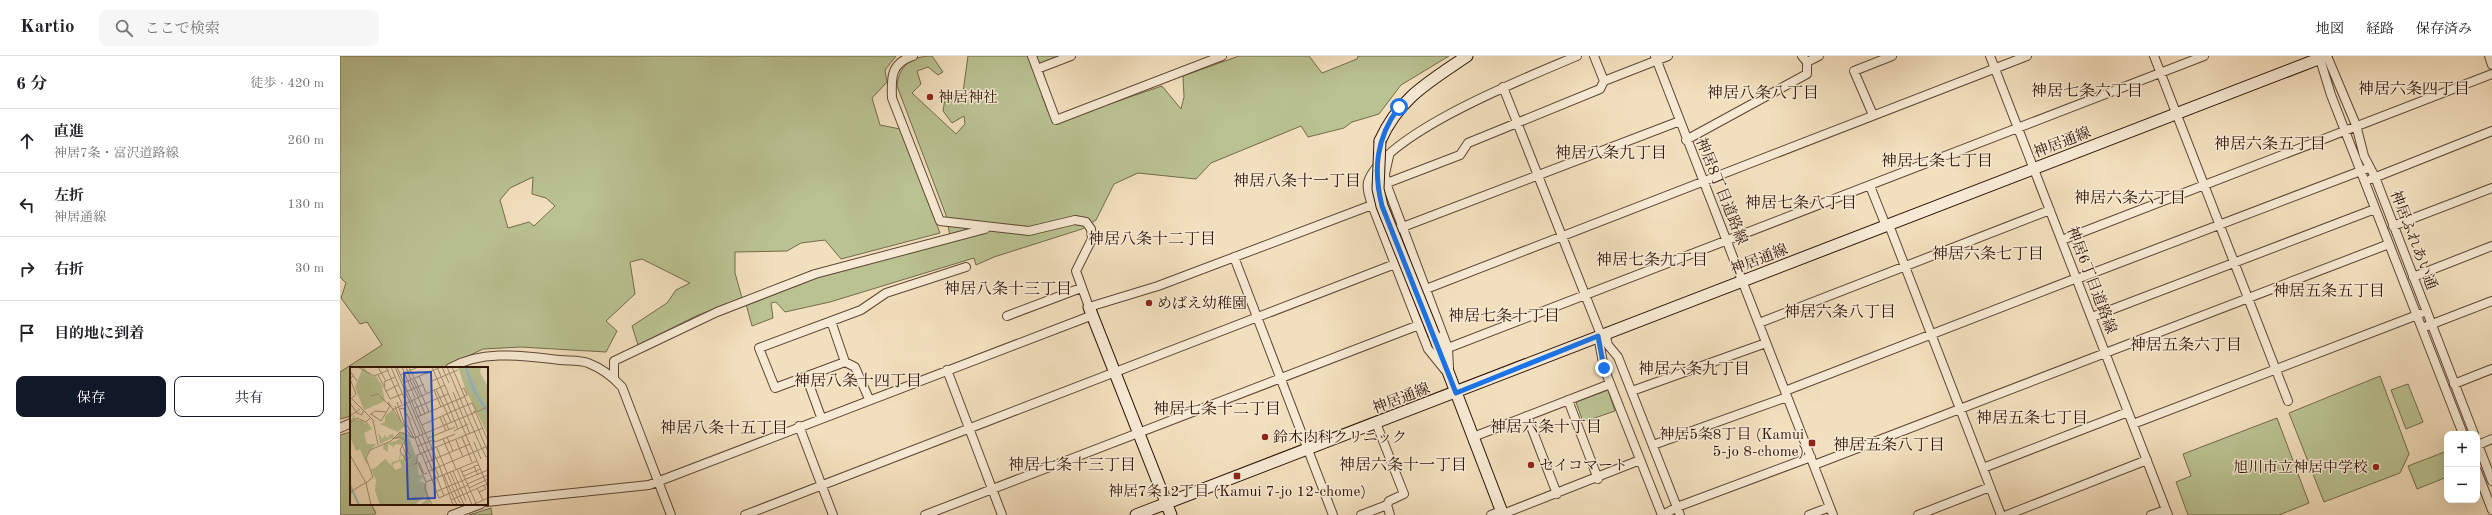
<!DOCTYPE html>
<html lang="ja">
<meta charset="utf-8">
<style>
body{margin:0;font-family:"Old Standard TT","Noto Serif JP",serif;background:#f6f6f6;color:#202124}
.controls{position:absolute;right:12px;bottom:12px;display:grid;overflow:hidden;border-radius:8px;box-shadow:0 4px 16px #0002}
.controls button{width:36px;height:36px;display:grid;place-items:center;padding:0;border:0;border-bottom:1px solid #e0e0e0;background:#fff;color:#202124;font:20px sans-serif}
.stop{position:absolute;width:12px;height:12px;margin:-9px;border:3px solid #1a73e8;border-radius:50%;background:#fff}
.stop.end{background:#1a73e8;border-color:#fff;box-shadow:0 1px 4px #0008}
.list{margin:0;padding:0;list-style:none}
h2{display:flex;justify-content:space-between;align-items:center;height:52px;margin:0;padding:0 16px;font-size:17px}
h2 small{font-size:13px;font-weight:400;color:#757577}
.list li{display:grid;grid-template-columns:26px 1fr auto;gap:12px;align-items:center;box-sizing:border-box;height:64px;padding:0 16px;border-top:1px solid #e0e0e0}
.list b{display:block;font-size:15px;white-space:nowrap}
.list p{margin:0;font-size:13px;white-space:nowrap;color:#757577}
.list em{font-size:13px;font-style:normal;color:#757577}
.actions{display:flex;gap:8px;padding:12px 16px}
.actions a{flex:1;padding:9px 0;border:1px solid #111827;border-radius:8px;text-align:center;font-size:14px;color:#111827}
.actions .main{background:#111827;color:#fff}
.icon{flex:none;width:22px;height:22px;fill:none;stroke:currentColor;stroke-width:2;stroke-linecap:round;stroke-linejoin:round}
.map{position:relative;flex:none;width:2152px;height:459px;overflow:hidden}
header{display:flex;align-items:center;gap:24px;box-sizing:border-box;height:56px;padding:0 20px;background:#fff;border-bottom:1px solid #e0e0e0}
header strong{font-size:19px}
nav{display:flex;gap:22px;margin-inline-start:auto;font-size:14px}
.search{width:280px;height:36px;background:#f6f6f6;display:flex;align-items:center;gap:10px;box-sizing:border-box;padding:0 14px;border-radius:8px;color:#757577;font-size:15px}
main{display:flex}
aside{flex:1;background:#fff}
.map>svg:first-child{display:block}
.green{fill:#bac292;stroke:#746a4c;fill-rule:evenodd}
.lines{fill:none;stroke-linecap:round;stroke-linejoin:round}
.street-casing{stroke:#5f4534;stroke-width:10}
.secondary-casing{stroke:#2e1206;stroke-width:13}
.street{stroke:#f7ead4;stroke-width:8}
.secondary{stroke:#f7ead4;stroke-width:11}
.secondary-bridge-casing{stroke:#2e1206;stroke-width:13;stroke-linecap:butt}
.secondary-bridge{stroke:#f7ead4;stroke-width:11}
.route{stroke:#1a73e8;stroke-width:5}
.poi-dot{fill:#8f2418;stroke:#f7ead4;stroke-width:1.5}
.labels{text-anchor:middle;stroke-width:3;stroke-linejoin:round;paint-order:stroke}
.poi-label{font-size:15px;fill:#2e1206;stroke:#f7ead4;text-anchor:start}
.street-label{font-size:15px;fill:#2e1206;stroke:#f7ead4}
.neighbourhood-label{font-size:16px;fill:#2e1206;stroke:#f7ead4}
.inset-river{fill:none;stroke:#9dbbb9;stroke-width:2}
.inset-road{fill:none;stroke:#a48d74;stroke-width:1}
.view{fill:#1d4ed8;fill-opacity:0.15;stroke:#1d4ed8;stroke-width:2}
.inset-edge{fill:none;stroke:#2e1206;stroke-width:2}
</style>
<header>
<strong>Kartio</strong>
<div class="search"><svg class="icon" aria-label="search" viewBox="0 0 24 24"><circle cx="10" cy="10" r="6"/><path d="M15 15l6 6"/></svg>ここで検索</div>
<nav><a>地図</a><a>経路</a><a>保存済み</a></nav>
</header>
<main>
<aside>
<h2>6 分<small>徒歩 · 420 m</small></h2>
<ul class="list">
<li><svg class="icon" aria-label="ahead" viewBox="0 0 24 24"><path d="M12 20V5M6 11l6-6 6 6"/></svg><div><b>直進</b><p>神居7条・富沢道路線</p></div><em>260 m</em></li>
<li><svg class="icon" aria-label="left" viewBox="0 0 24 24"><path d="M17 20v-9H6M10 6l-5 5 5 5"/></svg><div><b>左折</b><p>神居通線</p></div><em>130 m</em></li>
<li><svg class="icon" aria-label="right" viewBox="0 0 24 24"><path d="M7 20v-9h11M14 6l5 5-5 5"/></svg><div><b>右折</b></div><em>30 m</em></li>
<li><svg class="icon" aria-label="arrive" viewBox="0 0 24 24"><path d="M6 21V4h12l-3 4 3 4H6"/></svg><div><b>目的地に到着</b></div></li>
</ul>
<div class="actions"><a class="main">保存</a><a>共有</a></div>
</aside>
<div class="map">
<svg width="2152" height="459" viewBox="0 0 2152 459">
<rect width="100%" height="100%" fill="#f2dfbd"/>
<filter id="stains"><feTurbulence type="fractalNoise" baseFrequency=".005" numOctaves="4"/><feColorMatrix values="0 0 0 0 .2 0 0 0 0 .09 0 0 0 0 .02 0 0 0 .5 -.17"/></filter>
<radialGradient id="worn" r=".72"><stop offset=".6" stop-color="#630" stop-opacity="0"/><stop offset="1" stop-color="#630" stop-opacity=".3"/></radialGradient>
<!-- green -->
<path class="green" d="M0,0H556L545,14L547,26L532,42L540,69L560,73L600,177L501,203L485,184L461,187L447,195L395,196V217L402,242L356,260L298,289L292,270L327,247L336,234L350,227L302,203L290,206L295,238L266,265L277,275L266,296L181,291L143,293L103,312H11V360L0,363V316L42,289L27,266L20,268L1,242L6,227L0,221ZM193,121L192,138L206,142L215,150L194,170L189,166L168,172L160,144L170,132Z
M592,0L603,16L598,19L588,11L577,15L581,28L572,37L616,78L625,68L624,60L612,67L603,55L605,43L623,36L628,0H718L701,7L708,35L702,40L713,67L822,30L841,53L844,41L843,20L899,0H969L982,17L1017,3L1018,0H1109L1061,29L1039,58L1012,66L1004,72L968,81L961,70L871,107L856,123L798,117L774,128L756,164L742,173L654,201L636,209L634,202L490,246L445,256L436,246L431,247L433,262L412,270L406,248L476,222L611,185L606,159L557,30C559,10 571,0 592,0Z
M2040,320L2069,398L2060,417L1984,446L1949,357Z
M2068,328L2083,366L2066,373L2051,334Z
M1268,334L1275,355L1243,366L1236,346Z
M1937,362L1969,447L1939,459H1848L1836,426L1851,420L1843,398Z
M11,376V448H31L36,457L34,459H0V379Z
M2107,395V421L2077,433L2068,410Z
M151,452L152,459H129Z"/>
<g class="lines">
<!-- street casing -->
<g class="street-casing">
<path id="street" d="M573,0C551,7 551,21 552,42L600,165L689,175L735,164L746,166L751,173L752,183L736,215L749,251L818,230L1032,149
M692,0L716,64L882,0
M1254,0L1264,25L1328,0
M1315,0L1493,459
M1650,0L1828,459
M1814,0L1948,345
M1979,0L1991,39L2123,378
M1987,0L2016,69L2024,100L2035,121L2134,378
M2149,0L2152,9
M1467,6L1479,0
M697,13L731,0
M1163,31L1261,279
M1533,59L1514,15L1552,0
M1346,84L1467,18V6L1462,0
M1049,100L1045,118L1046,127L1108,292L1109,312
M2031,123L2152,75
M1530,130L1546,170
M1034,132L1120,99L1128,87L1260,33L1264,25
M1549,169L1661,459
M2053,170L2152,132
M1047,177L1340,65
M1722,184L2152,18
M894,201L993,459
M2073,221L2152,190
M1737,223L2026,113
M1086,233L1687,0
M667,260L741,232
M1752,261L2035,153
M491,265L505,306L515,311L529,343
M1419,267L1710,154
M2087,270L2152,245
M1265,277L1268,289L1278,301L1340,459
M1258,280L1264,312L1322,459
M1108,292L1864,0
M505,306L435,332L419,292L521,254L546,237L626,211
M110,312C143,293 184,300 220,304C229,305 240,304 248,307C261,312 273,321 282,331L331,459
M607,314L662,459
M1105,314L1088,293L1032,149C1030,142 1026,133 1028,126C1044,77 1190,20 1237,0
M466,320L481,361
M274,321V305L377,256L475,218L645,173
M2114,328L2152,313
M1292,335L1426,287
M1445,335L1737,222
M1228,344L1258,423
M1187,360L1217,438
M1793,368L2080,258
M459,370L493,459
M0,372L11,367
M1133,381L1270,328
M2137,386L2152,425
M1313,389L1447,341
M2138,389L2152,383
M1474,409L2049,188
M1643,412L1788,356
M2137,415L2152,454
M147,446L309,429L753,259
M1047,449L1050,459
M1163,458L1300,404
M112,459L141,448
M405,459L1055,208
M585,459L1079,269
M1021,459L1047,449L1049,445L1064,438L1036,367
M1151,459L1161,455
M1323,459L1337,451L1471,401
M1469,459L1490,451
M1578,459L1650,431
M1667,459L1807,404
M1811,459L1826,454"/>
</g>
<!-- secondary casing -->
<g class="secondary-casing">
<path id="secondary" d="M1040,85C1059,42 1089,26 1127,0
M749,251L831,459
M1094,279L1163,459
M796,459L1986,0"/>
</g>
<!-- street -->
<use href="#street" class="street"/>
<!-- secondary -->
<use href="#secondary" class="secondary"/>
<!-- secondary-bridge casing -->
<g class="secondary-bridge-casing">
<path id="secondary-bridge" d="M1040,85L1038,133L1042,150L1094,279"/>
</g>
<!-- secondary-bridge -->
<use href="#secondary-bridge" class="secondary-bridge"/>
</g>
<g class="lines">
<!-- route -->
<path class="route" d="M1059,51C1036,82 1033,114 1042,150L1116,337L1258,280L1264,312"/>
</g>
<!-- markers -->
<g class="poi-dot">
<circle cx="590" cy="41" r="4"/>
<circle cx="809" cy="247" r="4"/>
<circle cx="925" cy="381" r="4"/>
<rect x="1468" y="383" width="8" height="8" rx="2"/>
<circle cx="1191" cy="409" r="4"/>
<circle cx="2036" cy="411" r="4"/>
<rect x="893" y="416" width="8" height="8" rx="2"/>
</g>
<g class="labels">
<!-- poi labels -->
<g class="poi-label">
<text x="598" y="46">神居神社</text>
<text x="817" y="252">めばえ幼稚園</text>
<text x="1464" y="383" text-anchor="end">神居5条8丁目 (Kamui<tspan x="1464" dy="17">5-jo 8-chome)</tspan></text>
<text x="933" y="386">鈴木内科クリニック</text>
<text x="1199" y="414">セイコマート</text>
<text x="2028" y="416" text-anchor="end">旭川市立神居中学校</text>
<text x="897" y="440" text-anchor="middle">神居7条12丁目 (Kamui 7-jo 12-chome)</text>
</g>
<!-- street labels -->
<g class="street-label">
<text transform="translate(1722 86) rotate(-21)" y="5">神居通線</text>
<text transform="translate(1382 135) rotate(68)" y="5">神居8丁目道路線</text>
<text transform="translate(2074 184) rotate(69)" y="5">神居ふれあい通</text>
<text transform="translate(1419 203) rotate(-21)" y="5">神居通線</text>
<text transform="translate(1752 224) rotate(69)" y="5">神居6丁目道路線</text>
<text transform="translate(1061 342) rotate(-21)" y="5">神居通線</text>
</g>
<!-- neighbourhood labels -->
<g class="neighbourhood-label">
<text x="2074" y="38">神居六条四丁目</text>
<text x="1747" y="40">神居七条六丁目</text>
<text x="1423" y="42">神居八条八丁目</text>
<text x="1930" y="93">神居六条五丁目</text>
<text x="1271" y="102">神居八条九丁目</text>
<text x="1597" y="110">神居七条七丁目</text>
<text x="957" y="130">神居八条十一丁目</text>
<text x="1790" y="147">神居六条六丁目</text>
<text x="1461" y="152">神居七条八丁目</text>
<text x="812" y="188">神居八条十二丁目</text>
<text x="1648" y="203">神居六条七丁目</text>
<text x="1312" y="209">神居七条九丁目</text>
<text x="668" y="238">神居八条十三丁目</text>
<text x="1989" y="240">神居五条五丁目</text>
<text x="1500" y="261">神居六条八丁目</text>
<text x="1164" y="265">神居七条十丁目</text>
<text x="1846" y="294">神居五条六丁目</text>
<text x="1354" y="318">神居六条九丁目</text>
<text x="518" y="330">神居八条十四丁目</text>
<text x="877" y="358">神居七条十二丁目</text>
<text x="1692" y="367">神居五条七丁目</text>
<text x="1206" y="376">神居六条十丁目</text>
<text x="384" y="377">神居八条十五丁目</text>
<text x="1549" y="394">神居五条八丁目</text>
<text x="732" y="414">神居七条十三丁目</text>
<text x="1063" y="414">神居六条十一丁目</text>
</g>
</g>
<!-- overview -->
<g transform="translate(10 311)">
<rect width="138" height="138" fill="#f2dfbd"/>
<path d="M13,0L23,10L26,9L32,19L35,34L14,43L5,20ZM108,0H114L120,20L138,50V68L116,24ZM117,0H131L130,5L138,20V41L129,28ZM42,43L54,60L48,65L30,57L35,55V49ZM4,48L5,52L14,54V57L17,55L22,62L14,66L17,77H26L16,88L17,99L10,82L6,84L0,70V55ZM54,65L59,71L73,107L68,96L58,99L56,92L51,87L50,93L54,92L56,99L60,101L67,96L69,108H72L74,114L71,111L70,114L75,116L80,134L79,137L70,138L77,132L75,129L66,137L68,138H30L25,124L26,113L21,102L25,101L35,92L46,103L52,100L50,94L43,97V100L41,96L49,93L50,85L52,88L55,87L57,91L60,90L52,67L55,73L51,78L46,77L42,82L43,79L38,77V85L33,82L34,77L46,74L51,71L44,72L49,66ZM28,66L33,72L34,68L38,71L39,68L43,67L44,70L30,77Z" fill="#bac292"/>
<path d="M114,0H117L129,28L138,41V50L120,20Z" fill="#9dbbb9"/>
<path class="inset-river" d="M0,118L9,138"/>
<path class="inset-road" d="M8,0L24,9M28,0L36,14M36,0L52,37M41,0L70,68M45,0L73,67M47,0L89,98L103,138M52,0L65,31M56,0L61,13M59,0L64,11M82,0L108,62M87,0L138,120M92,0L99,16M97,0L117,48M102,0L138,85M0,4L7,14M28,8L40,32L52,27M50,8L68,0M24,9L39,3M69,9L76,26M65,12L79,45M60,13L68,30M63,13L70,29M82,14L108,3M53,16L91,0M35,20L34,15L45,10M86,22L101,55M84,23L91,40M111,23L114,21L117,28L114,29M36,24L48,18M56,25L74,17M103,25L120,67M21,29L28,27L40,39L31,54L21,47M0,30L23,53L28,78M68,30L75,47M2,31L6,27L0,12L3,9M64,32L71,48M38,35L62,71M47,35L55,59M0,36L7,46L12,48L13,44M45,39L51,55M65,41L98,27M50,42L53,41L60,53M42,43L95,18M101,45L122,36L126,44L123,45M126,46L138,74M20,48L25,44L37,45M117,48L132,82M0,49L10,42M93,49L99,63M67,50L114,30M90,50L96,64M109,52L138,40M59,53L66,71M0,56L7,51L16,55L20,51M57,58L64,71M72,58L101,45M104,64L118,57M72,68L89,110M68,70L86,111M82,70L85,75L105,67M97,70L103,84M112,70L122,95M65,71L71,88M78,71L105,60M42,72L50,70L55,73L50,83L59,100L67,96V88L133,61M93,72L106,102M106,73L113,90M54,75L60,90L55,92M124,75L131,92M52,77L57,91M68,79L83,73M87,81L97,106M132,81L136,90L138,89M72,87L89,131L118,118M0,88L16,116L21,138M69,95L74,107L77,106M68,96L76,115M75,96L120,77M110,101L126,136M107,102L122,138M79,104L138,79M103,104L116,134M100,105L114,138M112,105L124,100M97,106L102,118M94,108L99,120M128,108L124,99L129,98M114,109L130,102M87,111L94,129M16,116L23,110L16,91L20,83L41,74L50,65L64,71L109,52M117,117L138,108M102,119L110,136M99,120L107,138M119,121L138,112M127,121L133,133M85,125L138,103M129,125L136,122L134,118M0,128L2,124L15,116M101,133L137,117M82,138L75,123L76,115L127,94M122,138L138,131"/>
<path class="view" d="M81,5L85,131L58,132L54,6Z"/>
<rect width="138" height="138" class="inset-edge"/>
</g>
<rect width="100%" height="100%" filter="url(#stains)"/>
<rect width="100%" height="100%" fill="url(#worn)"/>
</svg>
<div class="controls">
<button>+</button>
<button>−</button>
</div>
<div class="stop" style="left:1059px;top:51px"></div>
<div class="stop end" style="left:1264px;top:312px"></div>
</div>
</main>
